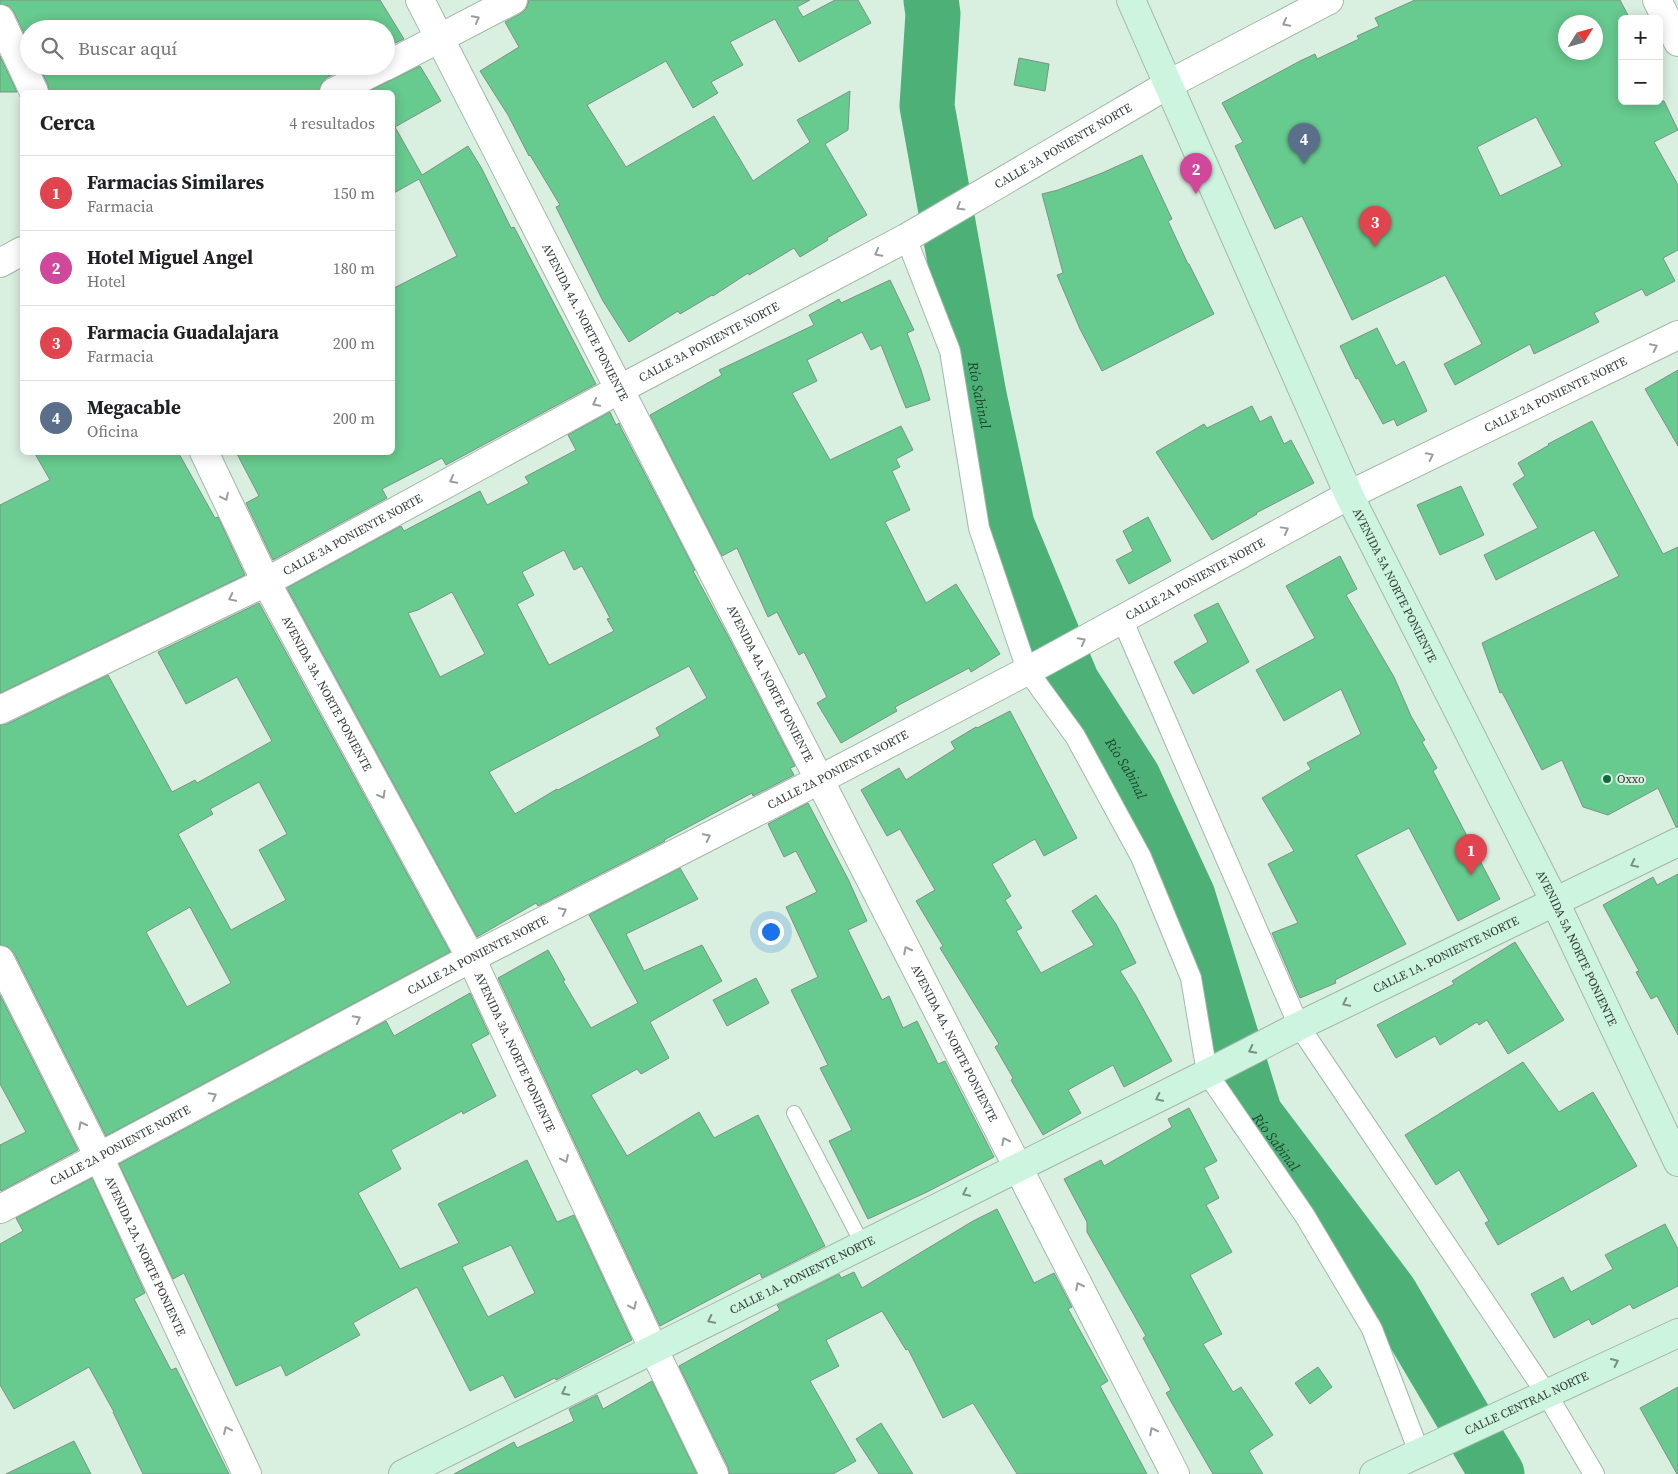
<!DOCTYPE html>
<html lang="es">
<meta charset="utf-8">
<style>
body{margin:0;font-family:"Source Serif 4",serif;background:#f6f6f6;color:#202124}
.controls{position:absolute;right:15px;top:15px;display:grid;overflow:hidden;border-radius:8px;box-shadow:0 2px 12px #0003}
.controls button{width:45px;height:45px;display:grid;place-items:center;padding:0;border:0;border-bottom:1px solid #e0e0e0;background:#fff;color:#202124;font:25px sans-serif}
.compass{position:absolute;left:1558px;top:15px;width:45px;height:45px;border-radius:50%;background:#fff;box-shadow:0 2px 12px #0003;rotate:53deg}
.you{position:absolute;left:770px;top:931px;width:18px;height:18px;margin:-12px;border:4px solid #fff;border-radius:50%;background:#1a73e8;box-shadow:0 0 0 8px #1a73e833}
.badge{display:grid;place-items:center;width:32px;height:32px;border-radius:50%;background:#0f766e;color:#fff;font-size:16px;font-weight:700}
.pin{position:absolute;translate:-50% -41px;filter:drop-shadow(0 1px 2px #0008)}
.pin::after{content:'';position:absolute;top:26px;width:18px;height:15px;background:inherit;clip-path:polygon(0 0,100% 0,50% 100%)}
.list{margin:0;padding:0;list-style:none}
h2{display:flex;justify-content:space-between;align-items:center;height:65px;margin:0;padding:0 20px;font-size:21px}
h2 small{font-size:16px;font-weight:400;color:#757577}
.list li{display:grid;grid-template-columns:32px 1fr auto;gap:15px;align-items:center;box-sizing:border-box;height:75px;padding:0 20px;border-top:1px solid #e0e0e0}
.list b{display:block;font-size:19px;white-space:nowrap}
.list p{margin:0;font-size:16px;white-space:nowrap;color:#757577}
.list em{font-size:16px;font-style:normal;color:#757577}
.icon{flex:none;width:28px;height:28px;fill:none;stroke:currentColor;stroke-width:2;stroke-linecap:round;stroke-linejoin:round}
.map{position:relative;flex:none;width:1678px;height:1474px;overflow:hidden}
.search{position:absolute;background:#fff;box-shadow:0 2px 12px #0003;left:20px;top:20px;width:375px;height:55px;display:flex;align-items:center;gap:12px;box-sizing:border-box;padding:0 18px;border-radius:28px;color:#757577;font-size:19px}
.panel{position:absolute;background:#fff;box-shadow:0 2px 12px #0003;left:20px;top:90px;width:375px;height:365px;border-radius:8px}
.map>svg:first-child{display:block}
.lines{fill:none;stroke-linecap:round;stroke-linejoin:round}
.river{stroke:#4db077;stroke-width:55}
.building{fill:#67ca8e;stroke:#7e9284;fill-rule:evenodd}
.service-casing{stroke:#a3b8a9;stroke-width:16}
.pedestrian-casing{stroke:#a3b8a9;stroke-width:22}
.minor-casing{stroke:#a3b8a9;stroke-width:30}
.tertiary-casing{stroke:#a3b8a9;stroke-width:30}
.secondary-casing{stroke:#a3b8a9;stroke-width:30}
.service{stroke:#fff;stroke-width:14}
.pedestrian{stroke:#fff;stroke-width:20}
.minor{stroke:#fff;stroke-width:28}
.tertiary{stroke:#fff;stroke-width:28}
.secondary{stroke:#ccf4de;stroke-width:28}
.oneway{stroke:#999e9a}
.oneway2{stroke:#788f82}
.poi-dot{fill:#106b3e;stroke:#d9efe0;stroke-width:2}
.labels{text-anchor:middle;stroke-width:4;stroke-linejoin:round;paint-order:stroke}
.street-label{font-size:12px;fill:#333c36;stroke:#d9efe0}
.poi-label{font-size:12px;fill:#333c36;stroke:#d9efe0;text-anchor:start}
.water-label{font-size:14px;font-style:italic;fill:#1e472e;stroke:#d9efe0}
</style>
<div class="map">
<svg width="1678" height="1474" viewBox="0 0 1678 1474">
<rect width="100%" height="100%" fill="#d9efe0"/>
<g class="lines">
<!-- river -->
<path class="river" id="s1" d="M931,0L933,14L927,106L979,395L1007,525L1072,682L1133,777L1188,896L1255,1114L1390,1293L1497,1474"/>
</g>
<!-- building -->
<path class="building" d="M0,0H380L404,39L386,47V29H29V44L14,12L9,6L0,4Z
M529,0H810L797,7L803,17L835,0H858L871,23L799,62L775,19L730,42L743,65L711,82L718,93L693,108L666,61L587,105L626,167L714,116L753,181L810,142L797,120L850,91L848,130L825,144L867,215L827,238L828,240L800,257L794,248L749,275L748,273L713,296L712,295L680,314L678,311L629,342L603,301L556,207L560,205L530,155L529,156L508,115L480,71L519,47L505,22L520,14L526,9Z
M1415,0H1620L1630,19H1622V101H1664L1678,130L1654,142L1678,185V250L1663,258L1675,281L1646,296L1642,289L1594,313L1599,322L1534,354L1530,344L1455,385L1444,364L1482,344L1445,275L1352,320L1302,216L1275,229L1235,146L1243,142L1222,103L1300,61L1315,54L1317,59L1359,39L1357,36L1379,26L1375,18ZM1566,22H1596V52H1566ZM1536,117L1562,166L1500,196L1477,147Z
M0,56L17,92H0Z
M1019,58L1049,64L1045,91L1014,85Z
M39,66H350L326,78L321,84L319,92H49L48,85Z
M420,66L441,101L395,127L422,175L468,146L482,169L511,228L514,227L596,384L446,465L442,458L382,489L387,498L273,560L246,503L259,496L236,452H392V289L457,256L419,179L392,194V92H367Z
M1142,155L1172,219L1168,221L1188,264H1189L1214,314L1102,371L1080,329L1057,275L1063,273L1042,194L1058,190L1102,173Z
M890,280L914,330L907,333L921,370L930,400L906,408L881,345L871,350L862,332L807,360L817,381L792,393L830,460L901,426L913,450L896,459L900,467L892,471L910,510L885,522L926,603L956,584L1000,654L971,672L969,668L895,707L897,711L841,743L817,703L827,697L804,652L799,655L777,612L768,617L737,548L722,556L650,415L722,375L719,370L814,325L809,315L839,299L841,303Z
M1377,328L1396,366L1404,361L1427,411L1397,426L1394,419L1383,424L1358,378L1356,379L1340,346Z
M1678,370V446L1645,389Z
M1252,406L1260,422L1271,416L1284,444L1291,440L1314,483L1256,513L1257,514L1212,540L1156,452L1204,424L1207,428Z
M610,412L616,425L619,423L621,428L695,570L693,571L728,636L795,766L790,768L794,775L753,796L752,793L664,840L665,841L538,906L536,903L477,937L287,588L401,526L404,531L480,491L487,505L529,483L525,477L576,450L568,435ZM564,550L574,570L582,566L610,618L607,619L614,631L549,665L517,604L534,595L522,572ZM452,592L485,654L440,677L408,613L418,610ZM689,666L707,698L656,728L660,736L558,790L557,789L515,814L489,772Z
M1592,421L1663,554L1678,547V827H1676L1658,788L1608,815L1583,807L1562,760L1542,770L1502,692L1500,693L1482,643L1619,576L1594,530L1496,580L1484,555L1538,528L1513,484L1525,476L1518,463L1549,445L1548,444Z
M34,452H178L215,518L218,517L245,575L0,693V505L50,480Z
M1461,486L1484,535L1440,555L1417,505Z
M1148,517L1171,561L1129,584L1116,560L1133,551L1123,531Z
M1340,556L1357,589L1346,595L1394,677L1411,716L1425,740L1422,742L1437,768L1433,771L1500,899L1458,921L1409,828L1356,855L1406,944L1335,980L1336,983L1300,998L1272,933L1298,923L1268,864L1294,851L1262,798L1311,769L1307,763L1361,734L1341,689L1284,721L1256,670L1315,638L1286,586Z
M259,603L450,952L106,1136L14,953L8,947L0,945V725L7,724L108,675L172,792L195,780L197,783L272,741L237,677L186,704L158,652ZM259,782L287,834L259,850L286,900L231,930L178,834L213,814L210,809ZM190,907L231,983L187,1007L146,932Z
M1218,603L1249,662L1193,694L1174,662L1208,642L1194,615Z
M1010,711L1077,838L1044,856L1035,839L992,864L1011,896L1005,900L1022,928L1016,931L1041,973L1094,945L1072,911L1096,895L1116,924L1136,963L1120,971L1136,996L1172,1061L1124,1087L1113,1065L1068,1090L1081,1113L1043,1135L1011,1080L1013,1078L995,1047L999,1044L940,948L943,946L916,901L935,890L900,829L887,836L861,790L899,768L906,780L955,749L951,742L976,727L977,728Z
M808,803L848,879L867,921L848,930L882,1000L889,996L903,1028L917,1021L938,1064L945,1061L994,1157L927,1192L868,1219L829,1141L852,1130L820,1068L828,1065L791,990L818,977L786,907L817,892L796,851L784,857L768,824Z
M680,868L698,899L626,934L644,971L702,945L722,981L650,1022L669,1058L641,1074L637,1069L591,1095L627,1156L699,1112L714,1138L758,1115L825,1246L762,1278L760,1273L660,1326L498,978L548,950L565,980L563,981L591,1028L638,1003L589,915Z
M1678,874V1035L1657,996L1651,999L1636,972L1639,971L1603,905L1653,877L1657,885Z
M1515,942L1564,1020L1508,1054L1487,1020L1479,1025L1477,1022L1440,1045L1435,1036L1396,1058L1377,1025L1454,984L1452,981Z
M756,978L769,1003L727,1026L713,1000Z
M470,993L489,1034L471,1044L496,1096L463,1114L462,1111L391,1150L401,1169L358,1193L400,1269L459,1243L438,1204L527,1160L557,1222L574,1215L632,1340L556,1380L555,1378L515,1398L503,1375L470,1391L417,1287L353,1323L360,1335L286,1376L281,1365L236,1386L184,1273L173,1279L119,1164L386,1021L394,1036ZM511,1245L535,1293L488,1317L462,1267Z
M0,995L78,1150L1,1191L0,1188V1145L26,1132L0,1084Z
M1523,1062L1559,1112L1593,1092L1637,1166L1498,1245L1485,1223L1489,1221L1459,1170L1436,1185L1405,1135Z
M1189,1108L1217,1161L1204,1168L1219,1198L1206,1205L1232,1252L1190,1275L1222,1334L1203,1344L1233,1392L1241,1387L1273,1435L1249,1451L1263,1474H1213L1166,1393L1171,1390L1143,1338L1146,1336L1087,1232V1222L1064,1179L1101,1160L1104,1166L1172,1127L1168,1119Z
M92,1178L145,1293L134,1299L171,1370L176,1368L229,1474H143L113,1412H114L89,1367L14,1409L0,1385V1244L23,1231L16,1218Z
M997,1209L1034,1283L1054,1273L1072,1307L1068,1309L1108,1381L1100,1386L1147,1474H1017L973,1403L943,1418L908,1349L906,1350L882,1311L826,1340L839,1366L810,1381L856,1461L833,1474H729L728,1467L679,1366L780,1310L777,1305L839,1274L841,1278L854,1272L862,1288L973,1221Z
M1665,1224L1678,1249V1286L1633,1309L1630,1304L1592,1325L1589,1319L1554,1338L1531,1294L1563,1277L1571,1292L1613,1269L1605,1255Z
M1318,1367L1332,1387L1310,1404L1295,1383Z
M652,1381L697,1474H454L514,1442L517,1448L574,1421L569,1409L597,1395L603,1409Z
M1678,1387V1474H1677L1640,1408Z
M881,1423L913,1474H879L856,1439Z
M74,1441L91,1474H6Z"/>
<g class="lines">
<!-- service casing -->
<g class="service-casing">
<path id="service" d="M794,1113L863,1245"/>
</g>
<!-- pedestrian casing -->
<g class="pedestrian-casing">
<path id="pedestrian" d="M906,238L950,351L979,528L1027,670L1075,736L1141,857L1191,978L1207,1073L1305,1216L1372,1329L1419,1452
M1122,619L1299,1026L1546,1393L1594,1474"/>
</g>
<!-- minor casing -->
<g class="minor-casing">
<g id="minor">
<path id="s2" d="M420,0L1175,1474"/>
<path d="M1657,0L1678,42"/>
<path d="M0,19L34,92"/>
<path d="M386,66L513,0"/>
<path d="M334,92L385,66"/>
<path d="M0,263L22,251"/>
<path id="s3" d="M204,452L266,582L471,958L653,1348L714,1474"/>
<path id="s4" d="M0,710L266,582L620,389L906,238L1169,84L1329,0"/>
<path id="s5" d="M0,960L99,1157L247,1474"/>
</g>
</g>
<!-- tertiary casing -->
<g class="tertiary-casing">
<g id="tertiary">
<path id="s6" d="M0,1209L99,1157L471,958L819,780L1044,662L1349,495L1678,335"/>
</g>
</g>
<!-- secondary casing -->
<g class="secondary-casing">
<g id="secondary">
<path id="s7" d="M1131,0L1349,495L1555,902L1678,1162"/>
<path id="s8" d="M403,1474L1202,1076L1299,1026L1678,842"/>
<path id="s9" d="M1374,1474L1678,1333"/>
</g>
</g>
<!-- service -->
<use href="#service" class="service"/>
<!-- pedestrian -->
<use href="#pedestrian" class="pedestrian"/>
<!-- minor -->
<use href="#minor" class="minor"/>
<!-- tertiary -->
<use href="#tertiary" class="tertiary"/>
<!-- secondary -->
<use href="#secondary" class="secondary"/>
</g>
<!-- one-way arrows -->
<defs><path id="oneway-chevron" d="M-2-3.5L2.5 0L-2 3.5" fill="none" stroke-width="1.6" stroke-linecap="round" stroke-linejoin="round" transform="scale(1.25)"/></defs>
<g class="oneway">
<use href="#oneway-chevron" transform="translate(476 19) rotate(-28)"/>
<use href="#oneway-chevron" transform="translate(1286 23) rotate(152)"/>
<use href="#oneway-chevron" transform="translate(960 207) rotate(149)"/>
<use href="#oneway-chevron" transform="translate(878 253) rotate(152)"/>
<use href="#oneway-chevron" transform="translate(1654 347) rotate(-26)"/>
<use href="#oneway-chevron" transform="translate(596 403) rotate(152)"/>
<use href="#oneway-chevron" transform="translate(1430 456) rotate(-26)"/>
<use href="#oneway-chevron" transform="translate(453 480) rotate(152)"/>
<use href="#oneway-chevron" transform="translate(225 497) rotate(65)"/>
<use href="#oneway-chevron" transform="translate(1285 530) rotate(-29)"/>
<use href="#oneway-chevron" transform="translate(232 598) rotate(154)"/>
<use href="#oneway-chevron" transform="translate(1082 641) rotate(-28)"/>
<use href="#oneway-chevron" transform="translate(382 795) rotate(61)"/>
<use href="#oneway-chevron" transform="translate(707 837) rotate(-27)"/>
<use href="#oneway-chevron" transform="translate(563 911) rotate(-27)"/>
<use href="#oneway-chevron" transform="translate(907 950) rotate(-117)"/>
<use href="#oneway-chevron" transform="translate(357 1019) rotate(-28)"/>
<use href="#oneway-chevron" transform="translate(213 1096) rotate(-28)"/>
<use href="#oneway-chevron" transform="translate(82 1125) rotate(-117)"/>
<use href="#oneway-chevron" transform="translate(1005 1141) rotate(-117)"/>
<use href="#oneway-chevron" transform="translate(565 1159) rotate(65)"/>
<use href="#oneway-chevron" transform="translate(1079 1286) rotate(-117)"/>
<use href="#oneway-chevron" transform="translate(633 1306) rotate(65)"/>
<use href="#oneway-chevron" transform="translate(227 1430) rotate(-115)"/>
<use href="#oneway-chevron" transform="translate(1153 1431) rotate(-117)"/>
</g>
<g class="oneway2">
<use href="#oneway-chevron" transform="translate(1634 864) rotate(154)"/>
<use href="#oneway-chevron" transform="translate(1346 1003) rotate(154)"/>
<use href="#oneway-chevron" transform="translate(1252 1050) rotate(153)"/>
<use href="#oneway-chevron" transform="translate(1159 1098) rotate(154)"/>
<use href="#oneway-chevron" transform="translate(966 1193) rotate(154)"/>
<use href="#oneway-chevron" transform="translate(711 1320) rotate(154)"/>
<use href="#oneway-chevron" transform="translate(1615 1362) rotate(-25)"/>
<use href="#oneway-chevron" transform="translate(565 1392) rotate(153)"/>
</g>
<!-- markers -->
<circle class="poi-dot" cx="1607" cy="779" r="5"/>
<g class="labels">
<!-- street labels -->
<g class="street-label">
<text dy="4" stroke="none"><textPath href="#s4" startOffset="1204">CALLE 3A PONIENTE NORTE</textPath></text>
<text dy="4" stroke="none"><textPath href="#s2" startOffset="362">AVENIDA 4A. NORTE PONIENTE</textPath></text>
<text dy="4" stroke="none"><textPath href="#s4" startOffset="799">CALLE 3A PONIENTE NORTE</textPath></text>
<text dy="4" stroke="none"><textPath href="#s6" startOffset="1756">CALLE 2A PONIENTE NORTE</textPath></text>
<text dy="4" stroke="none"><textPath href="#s4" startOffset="394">CALLE 3A PONIENTE NORTE</textPath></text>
<text dy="4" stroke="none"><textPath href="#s6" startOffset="1351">CALLE 2A PONIENTE NORTE</textPath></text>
<text dy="4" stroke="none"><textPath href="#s7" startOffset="642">AVENIDA 5A NORTE PONIENTE</textPath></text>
<text dy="4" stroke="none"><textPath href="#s2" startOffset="768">AVENIDA 4A. NORTE PONIENTE</textPath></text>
<text dy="4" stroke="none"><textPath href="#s3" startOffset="271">AVENIDA 3A. NORTE PONIENTE</textPath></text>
<text dy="4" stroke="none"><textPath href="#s6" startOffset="946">CALLE 2A PONIENTE NORTE</textPath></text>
<text dy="4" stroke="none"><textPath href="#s7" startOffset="1048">AVENIDA 5A NORTE PONIENTE</textPath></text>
<text dy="4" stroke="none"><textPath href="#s6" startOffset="541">CALLE 2A PONIENTE NORTE</textPath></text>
<text dy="4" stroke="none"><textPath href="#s8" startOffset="1165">CALLE 1A. PONIENTE NORTE</textPath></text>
<text dy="4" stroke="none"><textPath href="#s2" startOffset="1172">AVENIDA 4A. NORTE PONIENTE</textPath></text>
<text dy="4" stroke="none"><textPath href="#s3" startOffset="676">AVENIDA 3A. NORTE PONIENTE</textPath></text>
<text dy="4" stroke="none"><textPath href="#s6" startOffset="136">CALLE 2A PONIENTE NORTE</textPath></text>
<text dy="4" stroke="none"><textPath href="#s5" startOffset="330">AVENIDA 2A. NORTE PONIENTE</textPath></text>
<text dy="4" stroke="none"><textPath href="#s8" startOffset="446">CALLE 1A. PONIENTE NORTE</textPath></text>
<text dy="4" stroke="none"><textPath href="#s9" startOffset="168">CALLE CENTRAL NORTE</textPath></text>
</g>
<!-- poi labels -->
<g class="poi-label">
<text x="1617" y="783">Oxxo</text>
</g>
<!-- water labels -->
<g class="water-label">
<text dy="5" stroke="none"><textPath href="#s1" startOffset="400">Río Sabinal</textPath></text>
<text dy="5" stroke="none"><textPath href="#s1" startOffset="805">Río Sabinal</textPath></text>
<text dy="5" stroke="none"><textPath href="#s1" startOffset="1210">Río Sabinal</textPath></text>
</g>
</g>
</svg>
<div class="controls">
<button>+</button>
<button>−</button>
</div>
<svg class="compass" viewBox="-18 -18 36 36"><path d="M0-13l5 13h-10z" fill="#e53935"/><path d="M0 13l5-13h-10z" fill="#757577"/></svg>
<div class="you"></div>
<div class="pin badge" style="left:1471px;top:875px;background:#e0444e">1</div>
<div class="pin badge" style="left:1196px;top:194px;background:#d1479c">2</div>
<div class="pin badge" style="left:1375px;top:247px;background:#e0444e">3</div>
<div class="pin badge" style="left:1304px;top:164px;background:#5c6f8a">4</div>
<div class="search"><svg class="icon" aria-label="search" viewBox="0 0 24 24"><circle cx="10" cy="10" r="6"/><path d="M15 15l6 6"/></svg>Buscar aquí</div>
<section class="panel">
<h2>Cerca<small>4 resultados</small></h2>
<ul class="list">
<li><span class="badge" style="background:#e0444e">1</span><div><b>Farmacias Similares</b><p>Farmacia</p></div><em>150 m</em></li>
<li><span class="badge" style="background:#d1479c">2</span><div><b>Hotel Miguel Angel</b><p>Hotel</p></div><em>180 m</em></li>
<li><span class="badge" style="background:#e0444e">3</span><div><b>Farmacia Guadalajara</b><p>Farmacia</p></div><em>200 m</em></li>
<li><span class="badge" style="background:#5c6f8a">4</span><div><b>Megacable</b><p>Oficina</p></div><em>200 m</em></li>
</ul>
</section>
</div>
